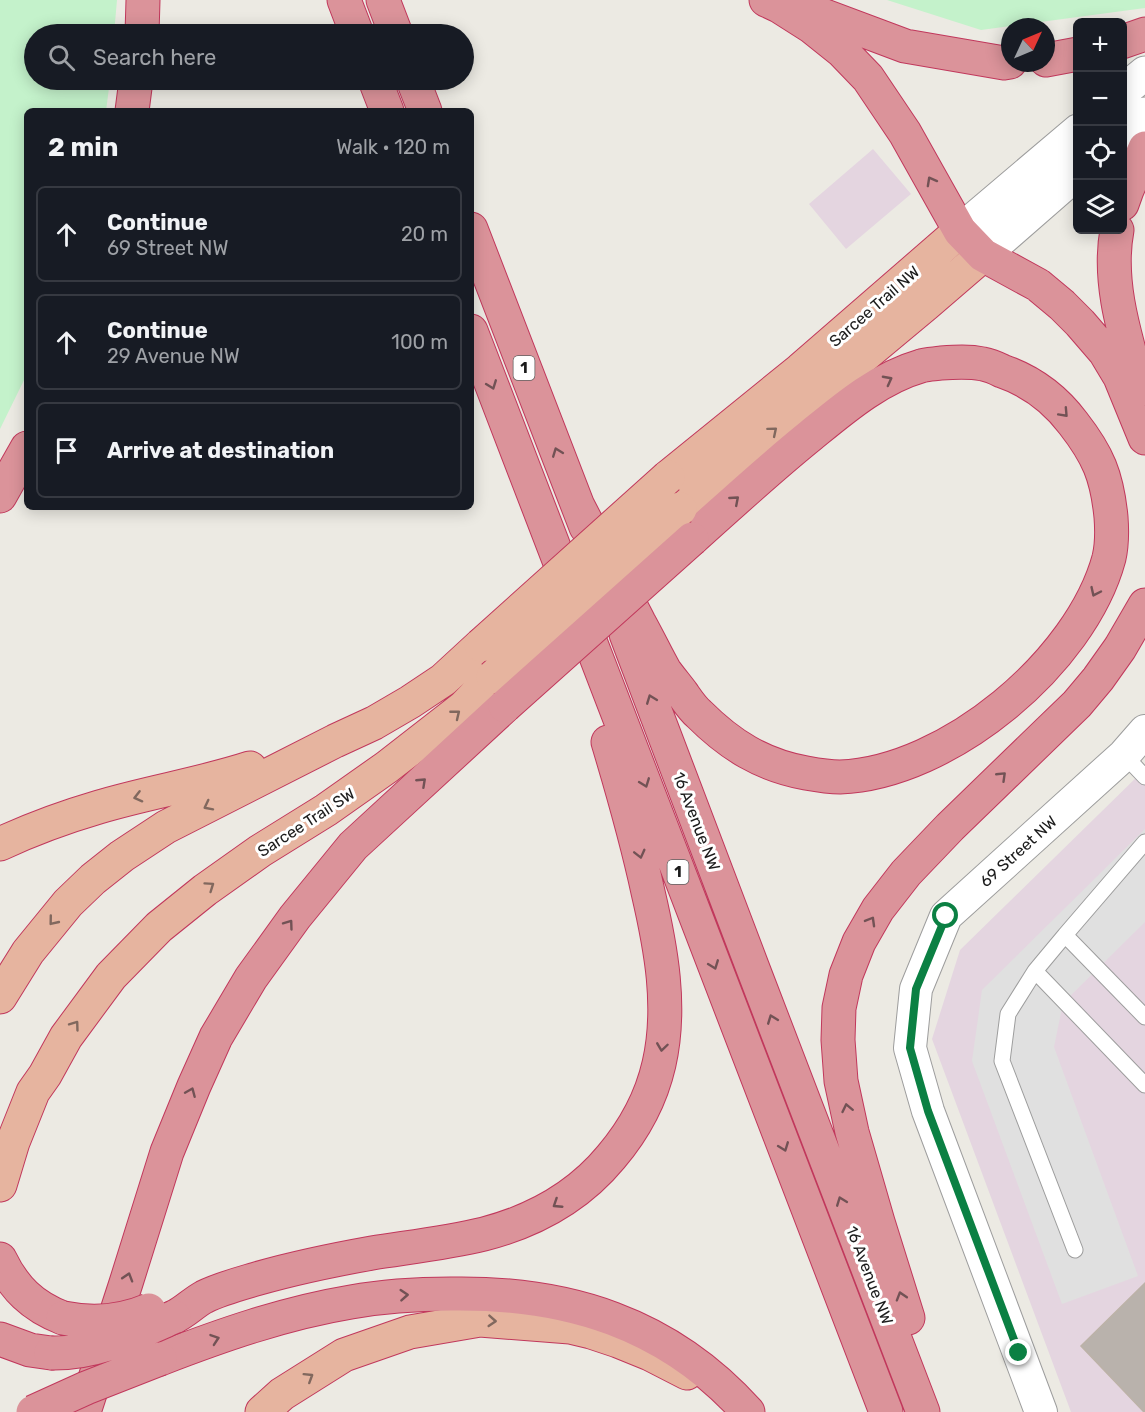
<!DOCTYPE html>
<meta charset="utf-8">
<style>
body{margin:0;font-family:Rubik,sans-serif;background:#242831;color:#f1f3f6}
.controls{position:absolute;right:18px;top:18px;display:grid;overflow:hidden;border-radius:9px;box-shadow:0 3px 15px #0003}
.controls button{width:54px;height:54px;display:grid;place-items:center;padding:0;border:0;border-bottom:2px solid #363941;background:#171b24;color:#f1f3f6;font:30px sans-serif}
.compass{position:absolute;left:1001px;top:18px;width:54px;height:54px;border-radius:50%;background:#171b24;box-shadow:0 3px 15px #0003;rotate:46deg}
.stop{position:absolute;width:18px;height:18px;margin:-14px;border:4px solid #0b8043;border-radius:50%;background:#fff}
.stop.end{background:#0b8043;border-color:#fff;box-shadow:0 2px 6px #0008}
.list{margin:0;padding:0;list-style:none}
h2{display:flex;justify-content:space-between;align-items:center;height:78px;margin:0;padding:0 24px;font-size:26px}
h2 small{font-size:20px;font-weight:400;color:#9ea1a6}
.list li{display:grid;grid-template-columns:39px 1fr auto;gap:18px;align-items:center;box-sizing:border-box;height:96px;margin:0 12px 12px;padding:0 12px;border:2px solid #363941;border-radius:9px}
.list b{display:block;font-size:22px;white-space:nowrap}
.list p{margin:0;font-size:20px;white-space:nowrap;color:#9ea1a6}
.list em{font-size:20px;font-style:normal;color:#9ea1a6}
.icon{flex:none;width:33px;height:33px;fill:none;stroke:currentColor;stroke-width:2;stroke-linecap:round;stroke-linejoin:round}
.map{position:relative;flex:none;width:1145px;height:1412px;overflow:hidden}
.search{position:absolute;background:#171b24;box-shadow:0 3px 15px #0003;left:24px;top:24px;width:450px;height:66px;display:flex;align-items:center;gap:15px;box-sizing:border-box;padding:0 21px;border-radius:33px;color:#9ea1a6;font-size:22px}
.panel{position:absolute;background:#171b24;box-shadow:0 3px 15px #0003;left:24px;top:108px;width:450px;height:402px;border-radius:9px}
.map>svg:first-child{display:block}
.industrial{fill:#e4d5e0}
.park{fill:#c4f2cb}
.parking{fill:#e0e0e0}
.building{fill:#b9b2ac;stroke:#bcb2a7;stroke-width:1.5}
.lines{fill:none;stroke-linecap:round;stroke-linejoin:round}
.service-casing{stroke:#9d9d9d;stroke-width:17}
.minor-casing{stroke:#9d9d9d;stroke-width:34}
.tertiary-casing{stroke:#9d9d9d;stroke-width:35}
.trunk-casing{stroke:#c1385c;stroke-width:35}
.motorway-casing{stroke:#c1385c;stroke-width:35}
.service{stroke:#fff;stroke-width:15}
.minor{stroke:#fff;stroke-width:32}
.tertiary{stroke:#fff;stroke-width:33}
.trunk{stroke:#e6b49f;stroke-width:33}
.motorway{stroke:#db939a;stroke-width:33}
.trunk-bridge-casing{stroke:#c1385c;stroke-width:35;stroke-linecap:butt}
.motorway-bridge-casing{stroke:#c1385c;stroke-width:35;stroke-linecap:butt}
.trunk-bridge{stroke:#e6b49f;stroke-width:33}
.motorway-bridge{stroke:#db939a;stroke-width:33}
.oneway{stroke:#725255}
.oneway2{stroke:#81685e}
.route{stroke:#0b8043;stroke-width:8}
.labels{text-anchor:middle;stroke-width:6;stroke-linejoin:round;paint-order:stroke}
.shield{fill:#fff;stroke:#606060;stroke-width:1.5}
.shield-label{font-size:15px;font-weight:bold;fill:#1c1c1c}
.street-label{font-size:16px;fill:#1c1c1c;stroke:#fff}
</style>
<div class="map">
<svg width="1145" height="1412" viewBox="0 0 1145 1412">
<rect width="100%" height="100%" fill="#eceae3"/>
<!-- industrial -->
<path class="industrial" d="M873,149L911,194L846,249L809,204Z
M1145,769V1412H1071L932,1039L960,950Z"/>
<!-- park -->
<path class="park" d="M0,0H117L114,34H34V80H110L106,111H27V374L0,429Z
M887,0H1145V8L981,30Z"/>
<!-- parking -->
<path class="parking" d="M1145,829V922L1063,1003L1054,1047L1138,1276L1062,1304L972,1061L982,990Z"/>
<!-- building -->
<path class="building" d="M1145,1283V1412H1144L1081,1346Z"/>
<g class="lines">
<!-- service casing -->
<g class="service-casing">
<path id="service" d="M1124,755L1145,777
M1145,842L1065,935L1145,1017
M1065,935L1035,971L1145,1085
M1035,971L1008,1014L1002,1061L1075,1250"/>
</g>
<!-- minor casing -->
<g class="minor-casing">
<path id="minor" d="M1041,1412L928,1111L910,1048L916,989L946,916L1124,755L1145,731"/>
</g>
<!-- tertiary casing -->
<g class="tertiary-casing">
<path id="tertiary" d="M1122,92L1145,73
M1122,133L1145,114
M960,231L1078,131
M983,255L1078,172"/>
</g>
<!-- trunk casing -->
<g class="trunk-casing">
<path id="trunk" d="M668,477L800,370L960,231
M680,509L926,304L983,255
M0,844C32,829 65,817 99,807C149,792 201,784 250,768
M0,997L28,952L68,903L93,879L122,856L166,827L335,741L374,723L410,702L443,680L481,645
M0,1185L13,1142L33,1092L45,1075L66,1037L111,976L159,927L205,890L260,851L326,810L387,767L464,707L493,677
M262,1412L282,1394L344,1355L410,1332L480,1320L570,1327L591,1332L618,1341L650,1354L687,1373"/>
</g>
<!-- motorway casing -->
<g class="motorway-casing">
<path id="motorway" d="M344,0L357,34
M383,0L396,34
M766,0L779,6L812,27L842,51L868,78L905,133L960,231L983,255L1038,285L1062,305L1080,323L1105,352L1120,377L1145,438
M801,7L905,46L1004,63L1010,62
M142,34L143,0
M1122,42L1145,34
M1046,60L1078,54
M375,80L387,111
M413,80L425,111
M132,111L136,80
M1122,204L1127,190L1145,148
M471,229L586,527
M1117,230C1107,283 1126,339 1140,390
M471,331L886,1412
M0,496L27,448
M578,506C598,545 619,583 639,622C648,638 656,655 665,671C670,678 676,685 682,693C687,700 692,708 699,714C730,745 762,765 806,773C817,775 828,777 840,777C948,773 1081,662 1109,558C1112,545 1112,530 1111,517C1107,476 1098,455 1073,423C1055,399 1031,381 1002,371C996,368 989,365 983,364C969,361 955,362 941,363C935,364 927,364 921,366C879,378 844,408 811,435C770,468 731,504 692,539
M626,634L752,966L923,1412
M0,1259C14,1288 32,1306 63,1318
M174,1317C185,1312 193,1303 204,1297C220,1289 239,1284 256,1279C294,1268 333,1260 372,1253C410,1247 447,1243 484,1234C534,1221 578,1197 611,1157C634,1130 651,1099 659,1064C672,1007 661,948 648,892C637,841 623,792 608,742
M908,1318L878,1222L852,1132L841,1081L838,1040L839,1008L846,975L859,942L878,909L906,873L950,827L1077,704L1098,679L1120,648L1145,605
M0,1339L30,1350L51,1353
M160,1359C222,1335 285,1313 351,1302C384,1296 417,1294 451,1294C567,1292 668,1323 748,1412
M84,1412L126,1283L167,1152L194,1086L216,1037L251,978L295,917L353,846L505,706"/>
</g>
<!-- service -->
<use href="#service" class="service"/>
<!-- minor -->
<use href="#minor" class="minor"/>
<!-- tertiary -->
<use href="#tertiary" class="tertiary"/>
<!-- trunk -->
<use href="#trunk" class="trunk"/>
<!-- motorway -->
<use href="#motorway" class="motorway"/>
<!-- trunk-bridge casing -->
<g class="trunk-bridge-casing">
<path id="trunk-bridge" d="M481,645L668,477
M493,677L680,509"/>
</g>
<!-- motorway-bridge casing -->
<g class="motorway-bridge-casing">
<path id="motorway-bridge" d="M505,706L692,539
M63,1318C93,1324 121,1322 149,1310
M51,1353C96,1354 133,1335 174,1317
M33,1412L86,1388L160,1359"/>
</g>
<!-- trunk-bridge -->
<use href="#trunk-bridge" class="trunk-bridge"/>
<!-- motorway-bridge -->
<use href="#motorway-bridge" class="motorway-bridge"/>
</g>
<!-- one-way arrows -->
<defs><path id="oneway-chevron" d="M-2-3.5L2.5 0L-2 3.5" fill="none" stroke-width="1.6" stroke-linecap="round" stroke-linejoin="round" transform="scale(1.5)"/></defs>
<g class="oneway">
<use href="#oneway-chevron" transform="translate(931 181) rotate(-119)"/>
<use href="#oneway-chevron" transform="translate(888 380) rotate(-28)"/>
<use href="#oneway-chevron" transform="translate(492 385) rotate(69)"/>
<use href="#oneway-chevron" transform="translate(1064 413) rotate(47)"/>
<use href="#oneway-chevron" transform="translate(557 452) rotate(-111)"/>
<use href="#oneway-chevron" transform="translate(735 500) rotate(-41)"/>
<use href="#oneway-chevron" transform="translate(1095 592) rotate(115)"/>
<use href="#oneway-chevron" transform="translate(651 699) rotate(-111)"/>
<use href="#oneway-chevron" transform="translate(1002 776) rotate(-44)"/>
<use href="#oneway-chevron" transform="translate(422 782) rotate(-43)"/>
<use href="#oneway-chevron" transform="translate(645 783) rotate(69)"/>
<use href="#oneway-chevron" transform="translate(640 854) rotate(76)"/>
<use href="#oneway-chevron" transform="translate(871 921) rotate(-60)"/>
<use href="#oneway-chevron" transform="translate(289 924) rotate(-54)"/>
<use href="#oneway-chevron" transform="translate(714 965) rotate(69)"/>
<use href="#oneway-chevron" transform="translate(772 1019) rotate(-111)"/>
<use href="#oneway-chevron" transform="translate(662 1047) rotate(98)"/>
<use href="#oneway-chevron" transform="translate(191 1092) rotate(-67)"/>
<use href="#oneway-chevron" transform="translate(847 1108) rotate(-102)"/>
<use href="#oneway-chevron" transform="translate(784 1147) rotate(69)"/>
<use href="#oneway-chevron" transform="translate(841 1201) rotate(-111)"/>
<use href="#oneway-chevron" transform="translate(557 1204) rotate(147)"/>
<use href="#oneway-chevron" transform="translate(128 1277) rotate(-73)"/>
<use href="#oneway-chevron" transform="translate(404 1295) rotate(-4)"/>
<use href="#oneway-chevron" transform="translate(901 1296) rotate(-107)"/>
<use href="#oneway-chevron" transform="translate(215 1339) rotate(-19)"/>
</g>
<g class="oneway2">
<use href="#oneway-chevron" transform="translate(773 431) rotate(-40)"/>
<use href="#oneway-chevron" transform="translate(456 714) rotate(-39)"/>
<use href="#oneway-chevron" transform="translate(138 797) rotate(166)"/>
<use href="#oneway-chevron" transform="translate(208 806) rotate(153)"/>
<use href="#oneway-chevron" transform="translate(210 886) rotate(-35)"/>
<use href="#oneway-chevron" transform="translate(53 921) rotate(129)"/>
<use href="#oneway-chevron" transform="translate(75 1025) rotate(-54)"/>
<use href="#oneway-chevron" transform="translate(492 1321) rotate(4)"/>
<use href="#oneway-chevron" transform="translate(309 1377) rotate(-32)"/>
</g>
<g class="lines">
<!-- route -->
<path class="route" d="M946,916L916,989L910,1048L928,1111L1019,1353"/>
</g>
<g class="labels">
<!-- shield labels -->
<g class="shield">
<rect x="513.5" y="356" width="21" height="24" rx="4.5"/>
<rect x="667.5" y="860" width="21" height="24" rx="4.5"/>
</g>
<g class="shield-label">
<text x="524" y="373">1</text>
<text x="678" y="877">1</text>
</g>
<!-- street labels -->
<g class="street-label">
<text transform="translate(874 306) rotate(-41)" y="6">Sarcee Trail NW</text>
<text transform="translate(697 821) rotate(69)" y="6">16 Avenue NW</text>
<text transform="translate(306 822) rotate(-33)" y="6">Sarcee Trail SW</text>
<text transform="translate(1018 851) rotate(-42)" y="6">69 Street NW</text>
<text transform="translate(870 1275) rotate(69)" y="6">16 Avenue NW</text>
</g>
</g>
</svg>
<div class="controls">
<button>+</button>
<button>−</button>
<button><svg class="icon" aria-label="locate" viewBox="0 0 24 24"><circle cx="12" cy="12" r="6"/><path d="M12 2v4M12 18v4M2 12h4M18 12h4"/></svg></button>
<button><svg class="icon" aria-label="layers" viewBox="0 0 24 24"><path d="M12 4l9 5-9 5-9-5zM3 14l9 5 9-5"/></svg></button>
</div>
<svg class="compass" viewBox="-18 -18 36 36"><path d="M0-13l5 13h-10z" fill="#e53935"/><path d="M0 13l5-13h-10z" fill="#9ea1a6"/></svg>
<div class="stop" style="left:946px;top:916px"></div>
<div class="stop end" style="left:1019px;top:1353px"></div>
<div class="search"><svg class="icon" aria-label="search" viewBox="0 0 24 24"><circle cx="10" cy="10" r="6"/><path d="M15 15l6 6"/></svg>Search here</div>
<section class="panel">
<h2>2 min<small>Walk · 120 m</small></h2>
<ul class="list">
<li><svg class="icon" aria-label="ahead" viewBox="0 0 24 24"><path d="M12 20V5M6 11l6-6 6 6"/></svg><div><b>Continue</b><p>69 Street NW</p></div><em>20 m</em></li>
<li><svg class="icon" aria-label="ahead" viewBox="0 0 24 24"><path d="M12 20V5M6 11l6-6 6 6"/></svg><div><b>Continue</b><p>29 Avenue NW</p></div><em>100 m</em></li>
<li><svg class="icon" aria-label="arrive" viewBox="0 0 24 24"><path d="M6 21V4h12l-3 4 3 4H6"/></svg><div><b>Arrive at destination</b></div></li>
</ul>
</section>
</div>
